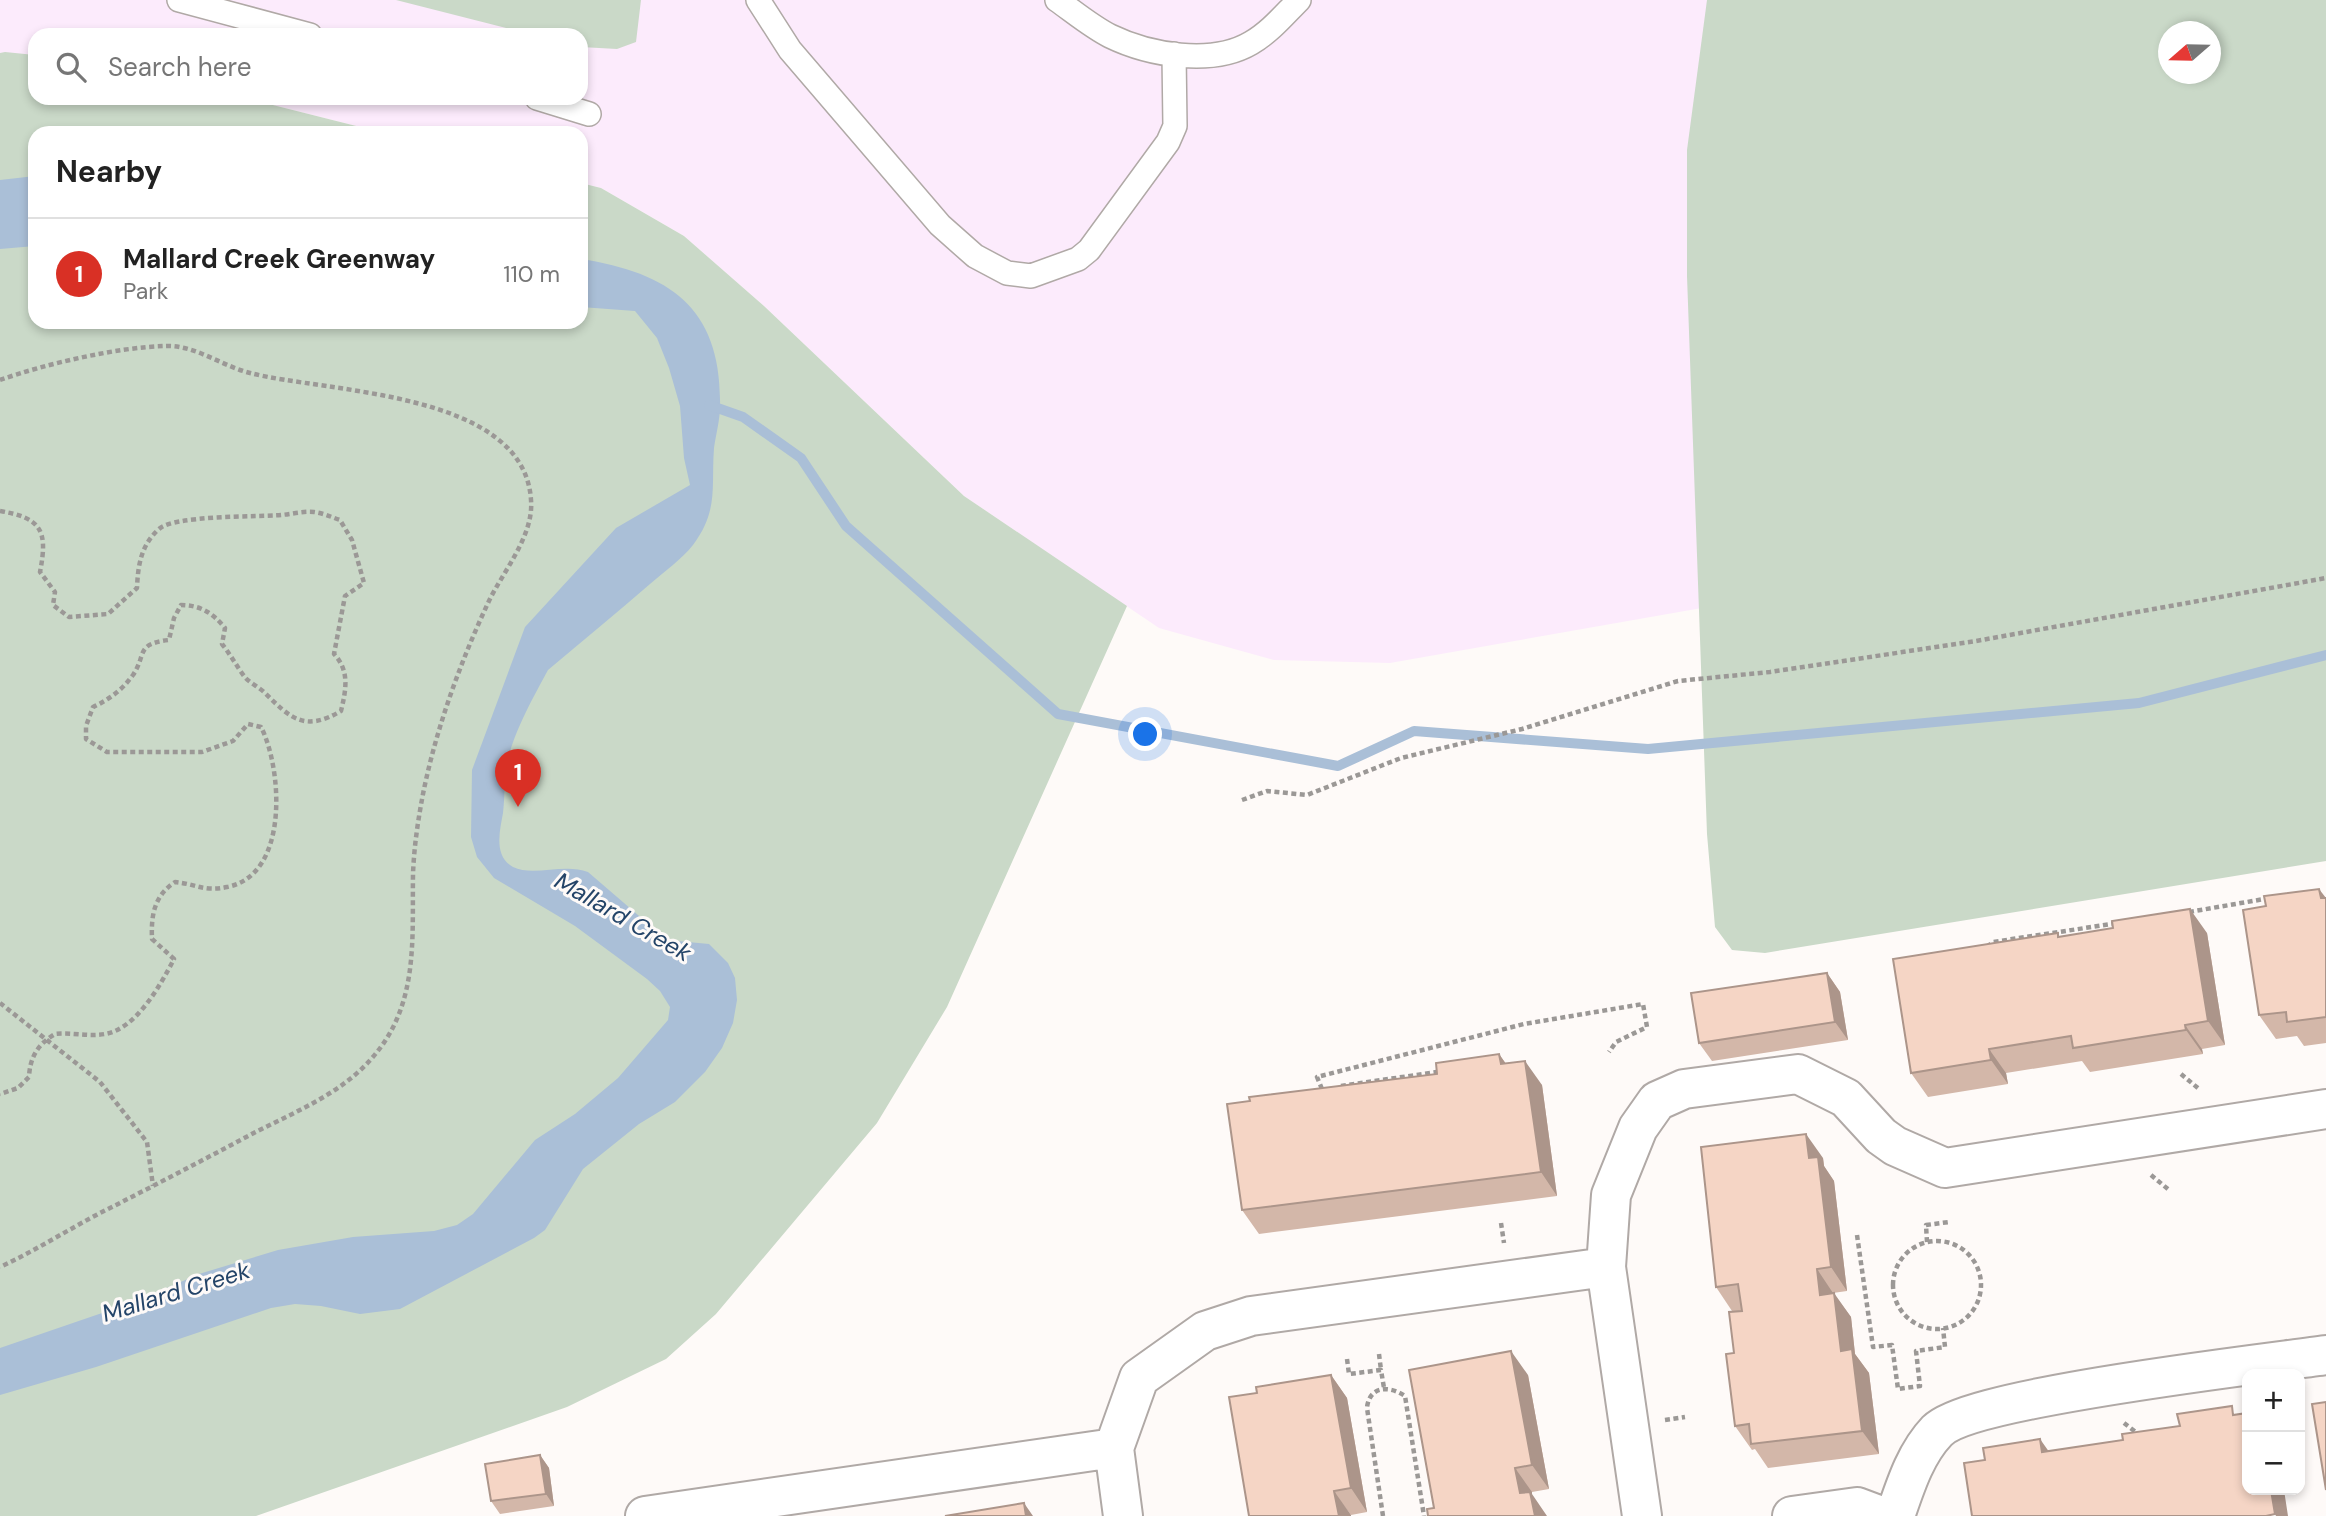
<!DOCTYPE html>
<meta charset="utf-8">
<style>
body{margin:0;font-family:"DM Sans",sans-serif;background:#f6f6f6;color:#222}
.controls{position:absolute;right:21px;bottom:21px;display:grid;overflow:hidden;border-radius:14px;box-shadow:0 4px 10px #0003}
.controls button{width:63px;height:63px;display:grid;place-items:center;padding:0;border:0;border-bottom:2px solid #e0e0e0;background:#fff;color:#222;font:35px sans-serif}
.compass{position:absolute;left:2158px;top:21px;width:63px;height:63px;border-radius:50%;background:#fff;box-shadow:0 4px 10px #0003;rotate:250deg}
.you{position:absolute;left:1146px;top:735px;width:24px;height:24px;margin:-18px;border:5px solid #fff;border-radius:50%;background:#1a73e8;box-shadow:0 0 0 10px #1a73e833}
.badge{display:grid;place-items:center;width:46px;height:46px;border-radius:50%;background:#d93025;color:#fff;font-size:23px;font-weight:700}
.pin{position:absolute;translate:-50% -58px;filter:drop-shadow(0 2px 4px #0008)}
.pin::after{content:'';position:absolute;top:37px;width:24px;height:21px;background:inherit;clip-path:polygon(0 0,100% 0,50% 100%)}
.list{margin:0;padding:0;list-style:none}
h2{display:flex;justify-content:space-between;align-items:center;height:91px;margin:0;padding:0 28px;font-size:30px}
h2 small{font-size:23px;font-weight:400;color:#767676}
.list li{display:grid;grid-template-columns:46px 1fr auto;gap:21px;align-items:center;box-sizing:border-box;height:112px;padding:0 28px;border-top:2px solid #e0e0e0}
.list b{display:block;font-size:26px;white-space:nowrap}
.list p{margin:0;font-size:23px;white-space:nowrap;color:#767676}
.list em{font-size:23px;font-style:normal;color:#767676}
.icon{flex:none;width:38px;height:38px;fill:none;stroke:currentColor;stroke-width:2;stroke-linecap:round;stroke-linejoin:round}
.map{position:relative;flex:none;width:2326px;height:1516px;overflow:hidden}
.search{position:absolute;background:#fff;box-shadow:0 4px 10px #0003;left:28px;top:28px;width:560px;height:77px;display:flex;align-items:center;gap:18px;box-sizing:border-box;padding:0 24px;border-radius:21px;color:#767676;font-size:26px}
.panel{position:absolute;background:#fff;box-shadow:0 4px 10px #0003;left:28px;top:126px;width:560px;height:203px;border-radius:21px}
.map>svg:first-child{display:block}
.commercial{fill:#fcebfc}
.green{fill:#cad9c8;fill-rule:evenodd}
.water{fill:#aabfd7}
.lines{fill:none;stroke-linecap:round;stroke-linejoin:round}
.stream{stroke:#aabfd7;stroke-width:10}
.service-casing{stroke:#b0a9a6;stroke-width:26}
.minor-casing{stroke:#b0a9a6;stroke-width:42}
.path{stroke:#9b9896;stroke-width:4.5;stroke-dasharray:5 3.5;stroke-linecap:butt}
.service{stroke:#fff;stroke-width:23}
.minor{stroke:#fff;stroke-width:38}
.wall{fill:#d3b7a9}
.shaded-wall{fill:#ac958a}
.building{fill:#f5d5c5;stroke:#ac958a;stroke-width:2}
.labels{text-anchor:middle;stroke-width:6;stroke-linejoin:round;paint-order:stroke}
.water-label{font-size:24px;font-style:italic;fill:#244468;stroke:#fefaf8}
</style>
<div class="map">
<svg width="2326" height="1516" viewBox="0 0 2326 1516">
<rect width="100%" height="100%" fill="#fefaf8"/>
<!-- commercial -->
<path class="commercial" d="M0,0H1794L1843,583L1390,663L1274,660L1159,628L964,496L764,306L684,236L601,188L581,183V133H384L245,98H581V35H35V55L0,53Z"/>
<!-- green -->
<path class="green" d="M396,0H641L636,42L617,49L581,47V35H534Z
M1707,0H2326V861L1765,953L1732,950L1715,927L1707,834L1687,276V150ZM2168,32H2210V74H2168Z
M5,52L35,55V98H245L384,133H35V322H581V183L601,188L684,236L764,306L964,496L1127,606L947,1007L877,1123L716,1314L666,1359L567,1407L256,1516H0V53Z"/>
<!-- water -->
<path class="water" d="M35,176V246L0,249V180Z
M581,259C671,273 722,309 720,406C720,420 716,434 714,448C711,487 719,510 693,545C682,559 664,572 650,584C617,613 582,641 548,670C533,698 513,733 507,764C504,780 505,797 503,813C500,830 493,856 513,867C533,877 564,863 588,872L667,940L709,944L728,963L735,978L737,1000L733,1023L722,1048L705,1072L675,1102L639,1124L583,1169L545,1230L534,1238L400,1309L360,1314L321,1306L295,1304L271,1308L96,1367L0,1395V1348L137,1301L199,1274L278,1250L353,1237L434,1231L457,1225L473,1214L535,1140L575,1114L618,1078L668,1020L670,1007L660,991L647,979L575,926L494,878L477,857L471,837L472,770L525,627L616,528L690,485L684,458L680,406L669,368L657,338L635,311L581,307Z"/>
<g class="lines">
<!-- stream -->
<path class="stream" d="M709,405L743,417L801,458L846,526L1058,714L1338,766L1414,731L1648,749L2139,703L2326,655"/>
<!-- service casing -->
<g class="service-casing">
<path id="service" d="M179,0L310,35
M758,0L790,50L940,225L975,256L1007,273L1031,276L1078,259L1089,250L1168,142L1175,126L1174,54
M1057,0C1074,12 1092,27 1110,36C1149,55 1212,66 1251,43C1270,32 1284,15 1299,0
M537,98L589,114"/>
</g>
<!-- minor casing -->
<g class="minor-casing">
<path id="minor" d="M1606,1267L1611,1195L1638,1128L1657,1101L1684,1089L1798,1074L1846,1098L1881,1136L1895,1146L1945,1168L2326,1109
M645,1516L1114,1448
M1123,1516L1114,1448L1139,1378L1205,1331L1251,1316L1606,1267L1642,1516
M1792,1516L1857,1507L1881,1516
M1895,1516C1905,1487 1915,1454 1937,1431C1970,1397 2263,1364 2326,1355"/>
</g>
<!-- path -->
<path class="path" d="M0,380C45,364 118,347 166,346C195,345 222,366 250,373C328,393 524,391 531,500C534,536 503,571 488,603C460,663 436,729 423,794C418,820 414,847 413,874C412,940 419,1005 372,1058C340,1095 292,1113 250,1135C205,1159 159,1183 114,1206C75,1225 39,1249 0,1267
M0,511C42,518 48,531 40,572L55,592L53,605L69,617L108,614L137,588C138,565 141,545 159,529C174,515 258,517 281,515C292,514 303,511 314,512C323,513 331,517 340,520L352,540L364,583L345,596L334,654C350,671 346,690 341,711C305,732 291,719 265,693C259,687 248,682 244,676C236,665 230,654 222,644L225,628C213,613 200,605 181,605L174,618L169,640C135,644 147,654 133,675C122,690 110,699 93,707L86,726V739L107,752H202L233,741L248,724L261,727C282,768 290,875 227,887C204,892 196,884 175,882C154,896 151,915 152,939L174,959C160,986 136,1029 105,1034C88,1037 71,1032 55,1034C38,1044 30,1057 29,1077L18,1088L0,1094
M1242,800L1267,791L1307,795L1401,758L1522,729L1678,681L1770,672L1976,641L2326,578
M2189,912L2270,898
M1987,947L1993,942L2118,923
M0,1003L100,1082L147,1142L153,1186
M2181,1074L2199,1089
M1341,1086L1443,1071
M1322,1089L1317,1077L1524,1024L1643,1004L1647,1027L1616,1042L1609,1052
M2151,1175L2169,1190
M1501,1223L1504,1243
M1857,1235L1873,1347L1892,1345L1898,1389L1920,1386L1916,1351L1945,1347L1943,1328
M1893 1285a44 44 0 1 1 88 0a44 44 0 1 1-88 0Z
M1927,1242L1926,1225L1949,1222
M1379,1354L1381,1370
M1347,1359L1349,1374L1381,1370L1384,1388
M1665,1420L1685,1417
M2124,1423L2137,1433
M1383,1516L1367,1408C1369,1386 1389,1385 1405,1396L1424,1516"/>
<!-- service -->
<use href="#service" class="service"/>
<!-- minor -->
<use href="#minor" class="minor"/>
</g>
<!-- wall -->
<path class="wall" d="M2326,898V1043L2304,1046L2297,1036L2276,1039L2259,1015Z
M2207,933L2225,1045L2202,1049L2203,1054L2090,1072L2082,1061L2006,1073L2008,1084L1928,1097L1911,1073L2061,937Z
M1827,973L1840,992L1848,1040L1712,1061L1699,1043Z
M1499,1054L1506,1064L1542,1085L1557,1196L1259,1234L1242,1210L1437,1074Z
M1823,1158L1824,1166L1834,1181L1847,1291L1833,1293L1851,1317L1855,1354L1869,1373L1879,1454L1768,1468L1755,1449L1752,1450L1735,1426L1734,1353L1742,1311H1732L1716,1287Z
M1331,1375L1347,1398L1367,1512L1351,1515L1257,1393Z
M1528,1375L1549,1489L1532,1492V1494L1434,1508Z
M540,1455L549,1468L554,1506L500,1514L491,1501Z"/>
<!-- shaded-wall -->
<path class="shaded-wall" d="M2319,889L2326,898H2321Z
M2190,909L2207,933L2225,1045L2208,1021Z
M1827,973L1840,992L1848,1040L1835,1022Z
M2185,1025L2202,1049L2203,1054L2186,1030Z
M1989,1049L2006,1073L2008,1084L1991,1060Z
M1499,1054L1516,1078L1501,1064Z
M1525,1061L1542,1085L1557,1196L1541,1172Z
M1806,1134L1823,1158L1824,1166L1834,1181L1847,1291L1831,1267L1809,1158Z
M1817,1269L1833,1293L1820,1295Z
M1834,1293L1851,1317L1855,1354L1869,1373L1879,1454L1862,1431L1841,1351Z
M1511,1351L1528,1375L1549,1489L1532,1465Z
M1331,1375L1347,1398L1367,1512L1351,1488Z
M2040,1439L2057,1463L2042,1452Z
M540,1455L549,1468L554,1506L546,1494Z
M1515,1468L1532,1492V1494L1547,1516H1535L1520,1493Z
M2271,1490H2284L2288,1516H2276L2275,1514Z
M1334,1491L1351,1515V1516H1339Z
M1024,1503L1033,1516H1026Z"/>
<!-- building -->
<path class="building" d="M2319,889L2321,898H2326V1017L2287,1022L2286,1012L2259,1015L2243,910L2266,906L2264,896Z
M2190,909L2208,1021L2185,1025L2186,1030L2073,1048L2071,1036L1989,1049L1991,1060L1911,1073L1893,959L2058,933V937L2113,928L2112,921Z
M1827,973L1835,1022L1699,1043L1691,993Z
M1499,1054L1501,1064L1525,1061L1541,1172L1242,1210L1227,1104L1250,1101L1249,1097L1437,1074L1436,1063Z
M1806,1134L1809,1158L1818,1157L1831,1267L1817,1269L1820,1295L1834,1293L1841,1351L1852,1349L1862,1431L1751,1444L1749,1424L1735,1426L1726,1354L1734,1353L1729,1312L1742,1311L1738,1284L1716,1287L1701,1147Z
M1511,1351L1532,1465L1515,1468L1520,1493L1530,1492L1535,1516H1428L1427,1509L1434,1508L1409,1370Z
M1331,1375L1351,1488L1334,1491L1339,1516H1249L1229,1397L1257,1393L1256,1387Z
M2326,1402V1490L2312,1404Z
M2232,1406L2233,1415L2247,1413V1490H2271L2275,1514L2266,1516H1972L1964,1463L1985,1460L1983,1448L2040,1439L2042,1452L2123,1440L2122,1434L2180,1426L2177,1414Z
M540,1455L546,1494L491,1501L485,1464Z
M1024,1503L1026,1516H945Z"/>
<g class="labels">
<!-- water labels -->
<g class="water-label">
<text transform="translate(623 917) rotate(30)" y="8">Mallard Creek</text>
<text transform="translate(176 1292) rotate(-17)" y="8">Mallard Creek</text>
</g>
</g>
</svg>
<div class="controls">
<button>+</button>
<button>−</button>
</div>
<svg class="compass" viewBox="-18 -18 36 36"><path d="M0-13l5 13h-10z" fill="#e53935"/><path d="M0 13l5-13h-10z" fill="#767676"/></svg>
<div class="you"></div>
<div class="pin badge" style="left:518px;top:807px">1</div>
<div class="search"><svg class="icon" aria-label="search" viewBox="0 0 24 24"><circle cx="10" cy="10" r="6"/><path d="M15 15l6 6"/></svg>Search here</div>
<section class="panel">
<h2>Nearby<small></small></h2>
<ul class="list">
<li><span class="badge">1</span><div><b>Mallard Creek Greenway</b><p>Park</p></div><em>110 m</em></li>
</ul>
</section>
</div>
